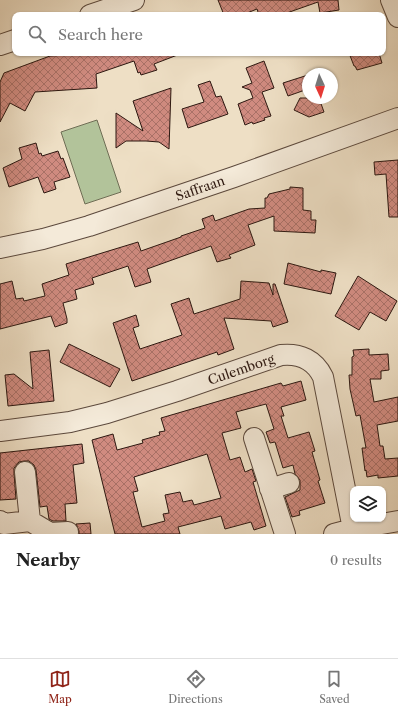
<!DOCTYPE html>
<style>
body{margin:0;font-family:"Libre Caslon Text",serif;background:#f2f2f2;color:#222}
.controls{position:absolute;right:12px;bottom:12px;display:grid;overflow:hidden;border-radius:8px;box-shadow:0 1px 3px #0004}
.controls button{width:36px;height:36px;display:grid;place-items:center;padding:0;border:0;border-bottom:1px solid #e0e0e0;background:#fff;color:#222;font:20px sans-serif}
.compass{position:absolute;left:302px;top:68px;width:36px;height:36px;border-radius:50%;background:#fff;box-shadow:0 1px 3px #0004;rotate:176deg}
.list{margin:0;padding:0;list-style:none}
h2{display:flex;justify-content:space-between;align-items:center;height:52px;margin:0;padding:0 16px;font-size:17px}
h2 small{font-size:13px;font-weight:400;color:#767676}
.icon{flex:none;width:22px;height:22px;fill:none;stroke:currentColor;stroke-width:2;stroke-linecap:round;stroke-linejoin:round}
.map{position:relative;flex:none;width:398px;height:534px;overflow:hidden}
.search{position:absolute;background:#fff;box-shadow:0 1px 3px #0004;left:12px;right:12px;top:12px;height:44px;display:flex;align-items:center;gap:10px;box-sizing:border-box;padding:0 14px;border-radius:8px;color:#767676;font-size:15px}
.sheet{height:124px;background:#fff}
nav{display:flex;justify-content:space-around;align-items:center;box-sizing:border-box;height:56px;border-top:1px solid #e0e0e0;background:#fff;font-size:11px;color:#767676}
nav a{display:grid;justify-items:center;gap:2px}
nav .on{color:#8f2418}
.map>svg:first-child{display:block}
.pitch{fill:#b2c39a;stroke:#6f6d55}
.building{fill:url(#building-cross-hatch);stroke:#2c1710;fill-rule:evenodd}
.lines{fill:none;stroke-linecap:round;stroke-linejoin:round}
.minor-casing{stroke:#5c493d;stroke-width:22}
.minor{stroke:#f4ead9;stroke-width:20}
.labels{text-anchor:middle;stroke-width:4;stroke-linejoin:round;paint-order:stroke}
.street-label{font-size:13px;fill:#2c1710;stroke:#f4ead9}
</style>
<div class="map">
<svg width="398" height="534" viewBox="0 0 398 534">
<defs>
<pattern id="building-cross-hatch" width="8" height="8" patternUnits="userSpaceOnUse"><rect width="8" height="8" fill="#d08b80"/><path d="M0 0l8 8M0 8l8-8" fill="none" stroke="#a97167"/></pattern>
</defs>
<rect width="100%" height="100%" fill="#eedfc5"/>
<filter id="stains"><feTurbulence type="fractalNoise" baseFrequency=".005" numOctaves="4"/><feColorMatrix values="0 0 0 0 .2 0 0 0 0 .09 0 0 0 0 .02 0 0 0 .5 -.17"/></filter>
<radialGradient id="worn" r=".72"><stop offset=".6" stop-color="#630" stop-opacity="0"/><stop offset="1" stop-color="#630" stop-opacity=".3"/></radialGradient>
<!-- pitch -->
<path class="pitch" d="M97,120L121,192L85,204L61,132Z"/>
<!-- building -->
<path class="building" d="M218,0H338L339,10L320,13L318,2L281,15H259L257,9L242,15H224Z
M66,53H180V54L154,64L157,70L141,75L140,72L138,73L134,61L96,74L97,88L35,92L25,111L10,103L0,122V82L4,73L50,56L66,55Z
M349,53H379L382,63L357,70L355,66H354Z
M264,61L274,88L262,92L271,116L264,118L265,120L253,124L252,122L245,125L238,104L253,98L250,90L242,87L252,83L246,68Z
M308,75V89L288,96L283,83Z
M210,81L216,97L221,96L228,114L188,128L182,109L204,102L198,85Z
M171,88L169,149L159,142L146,141H126L116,148V113L143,131L133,101Z
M300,98H319L324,112L309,117L294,110Z
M36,143L39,154L41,153L42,156L58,151L61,159L63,158L70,177L54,182L56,189L44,193L38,177L9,187L3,168L22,159L19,148Z
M398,160V217H389L386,174L375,175L374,162Z
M290,187L303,188V210L311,211V220H316L315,233L274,231V216L248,225L255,245L229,255L231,258L217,262L211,246L147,269L151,282L135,287L128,266L92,278L94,284L75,290L77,299L63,303L67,319V323L55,327L51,316L0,329V284L12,281L16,299L23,298L24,301L45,296L42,284L69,275L66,264L138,242L141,251L181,237V236L205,228L202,219L213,215L215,221L249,209L265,208V198H267L269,194L290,189Z
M288,263L321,272V270L336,273L331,294L284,284Z
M358,276L397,301L386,321L370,312L359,330L335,316Z
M241,281L269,283L273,295V284H275L288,322L273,327L271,321L224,318L234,349L218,355L217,352L132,381L113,323L136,315L139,326L133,328L140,349L182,335L171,304L189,298L194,314L240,299Z
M69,344L120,369L110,387L60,362Z
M369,349V355L388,354L389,370L381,371V379H370L374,402L398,397V421L377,425L380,446H383L385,459L398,458V476L378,478V475L367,477L366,470L365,471L362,448H366L360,415L356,416L350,389L349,375H352V357L354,356L353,350Z
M49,350L54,401L8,406L5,375L14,374L33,389L30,352Z
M301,381L306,400L281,407L284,416H281L288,438L309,432L315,451L312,452L320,480L318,481L325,503L299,511L300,515L292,517L285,497L300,490V480L295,474L293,465L283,468L275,442L270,443L266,432L274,429L266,404L236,412L241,428L222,433L230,460L240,457L245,472L252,469L256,481L253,482L266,526L254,530L251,522L225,529L221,516L178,527L180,534H115L92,440L113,434L117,450L143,443L142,440L160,435L159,432L165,431L161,418L281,383L283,386ZM207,454L221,498L194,505L192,500L183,502L180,492L165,495L169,513L163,514L165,521L142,527L133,492L138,491L134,477Z
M82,444L84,463L73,465L77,503L65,504L66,521H53L49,519L47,506L40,507L36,470L34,465L29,461H24L19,462L14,468V473L16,499L0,500V453Z
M90,523L91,534H79V531L76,524Z"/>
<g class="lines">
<!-- minor casing -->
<g class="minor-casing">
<path id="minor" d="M391,0L398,17
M90,15L134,0
M0,45L15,40
M0,248L43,239L89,226L234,177L398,118
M0,431L70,422L107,413L177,391L281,355C300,353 315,360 323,377L353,529
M254,438L285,534
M270,489L289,483
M0,521L4,524L30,521L25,472
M30,521L50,533L68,532
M334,534L353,529L398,521"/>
</g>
<!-- minor -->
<use href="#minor" class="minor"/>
</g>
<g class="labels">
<!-- street labels -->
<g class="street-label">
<text transform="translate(200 188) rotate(-19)" y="5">Saffraan</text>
<text transform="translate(241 369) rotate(-19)" y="5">Culemborg</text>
</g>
</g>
<rect width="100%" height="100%" filter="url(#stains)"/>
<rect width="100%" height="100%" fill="url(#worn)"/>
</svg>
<div class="controls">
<button><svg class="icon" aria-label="layers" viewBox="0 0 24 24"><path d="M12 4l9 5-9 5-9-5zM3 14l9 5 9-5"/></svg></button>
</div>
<svg class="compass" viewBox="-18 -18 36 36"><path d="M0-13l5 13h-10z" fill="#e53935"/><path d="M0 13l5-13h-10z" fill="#767676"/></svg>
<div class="search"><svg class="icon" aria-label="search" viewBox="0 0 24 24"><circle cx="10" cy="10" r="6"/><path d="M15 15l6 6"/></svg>Search here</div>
</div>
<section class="sheet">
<h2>Nearby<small>0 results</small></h2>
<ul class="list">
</ul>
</section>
<nav>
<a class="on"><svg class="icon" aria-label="map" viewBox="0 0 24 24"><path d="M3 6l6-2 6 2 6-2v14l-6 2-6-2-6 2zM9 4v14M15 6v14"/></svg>Map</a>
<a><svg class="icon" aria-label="directions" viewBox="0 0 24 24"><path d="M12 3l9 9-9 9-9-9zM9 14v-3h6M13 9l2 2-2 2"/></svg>Directions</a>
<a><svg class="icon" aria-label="saved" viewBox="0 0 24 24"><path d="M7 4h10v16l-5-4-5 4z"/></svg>Saved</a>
</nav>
